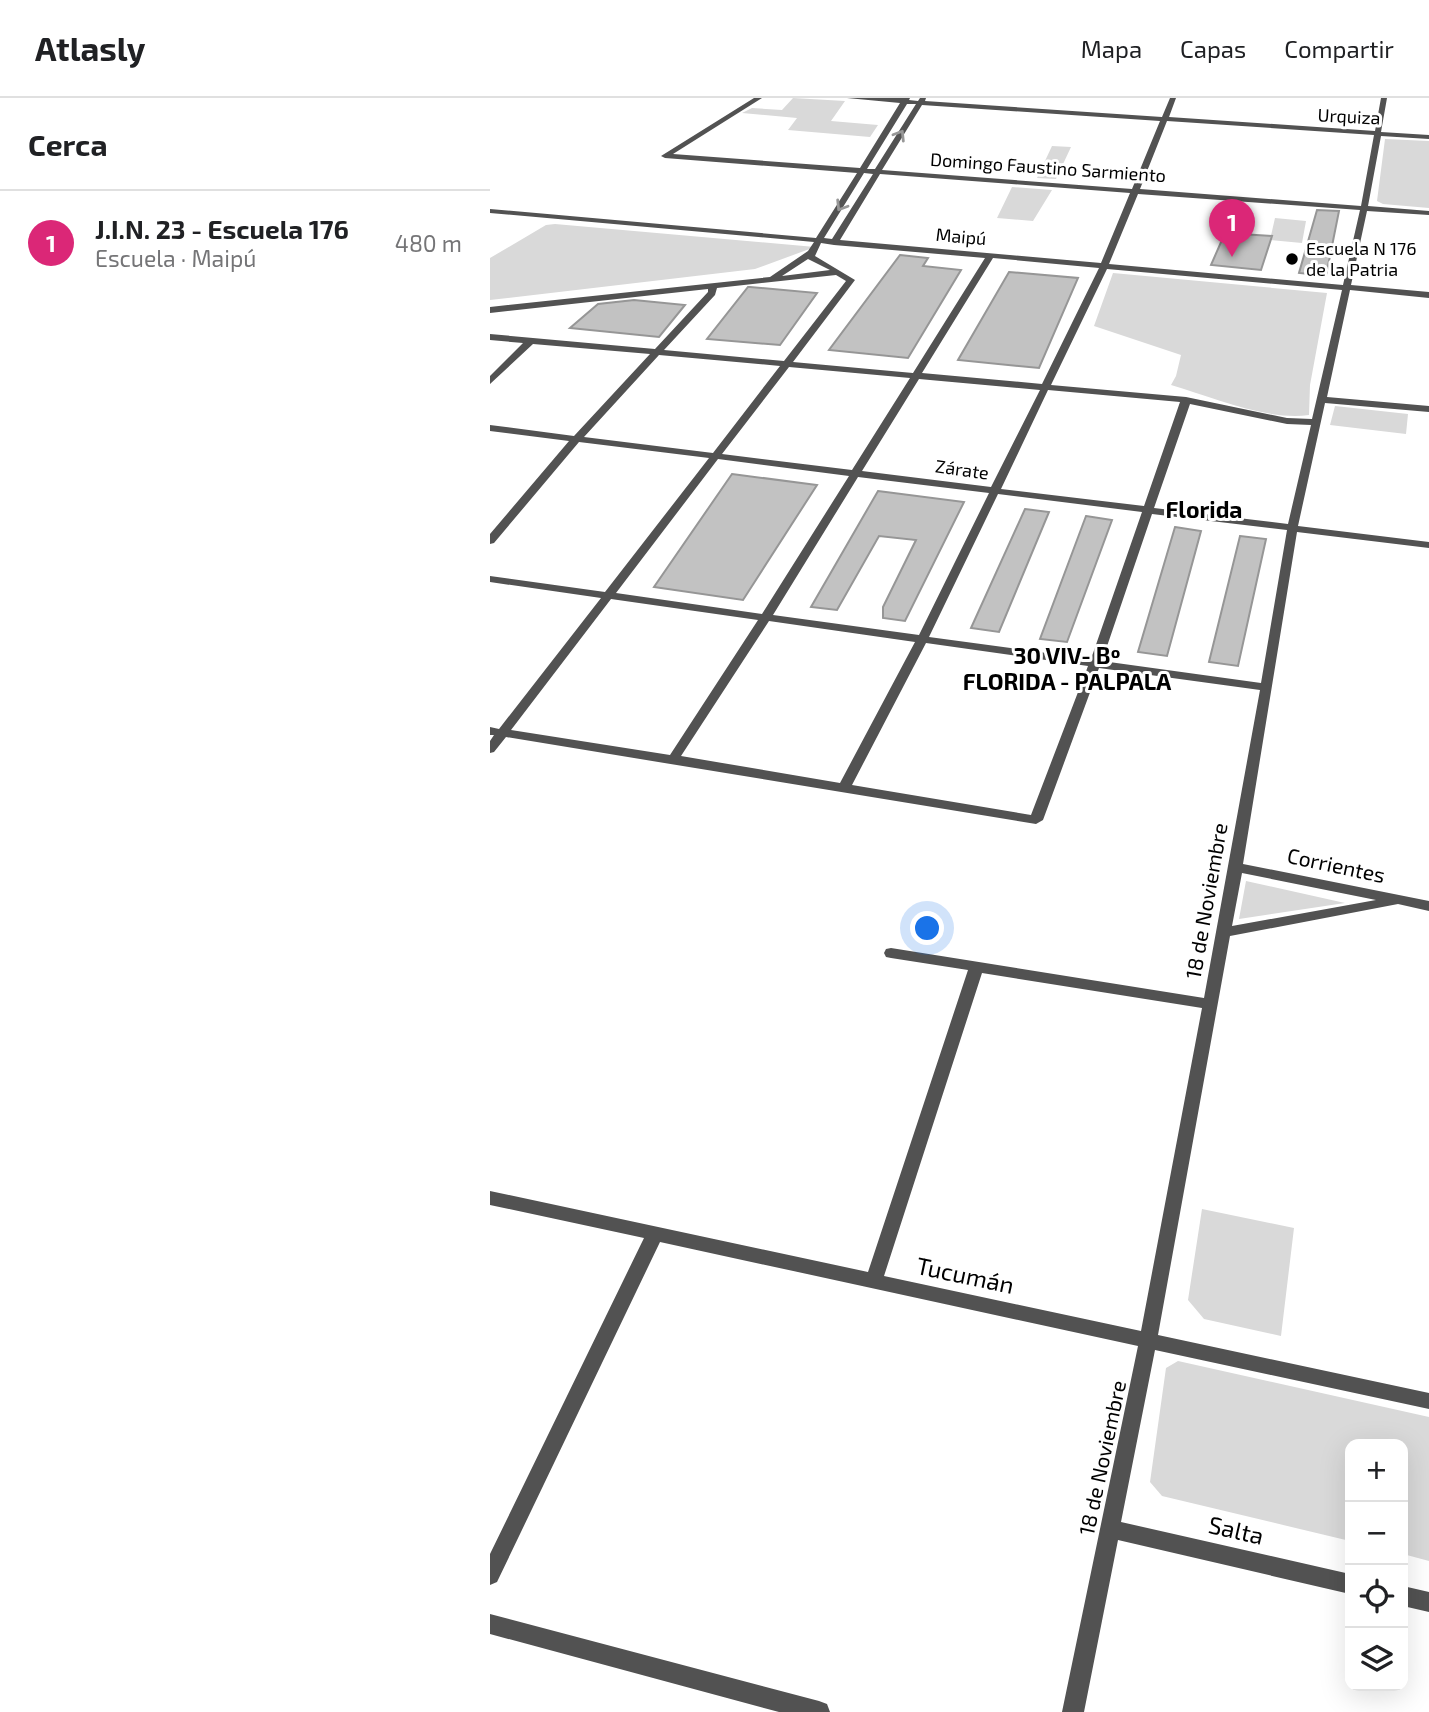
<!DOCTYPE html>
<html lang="es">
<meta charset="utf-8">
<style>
body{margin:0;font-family:"Exo 2",sans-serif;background:#f6f6f6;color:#202124}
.controls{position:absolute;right:21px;bottom:21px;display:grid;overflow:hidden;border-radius:14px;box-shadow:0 7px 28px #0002}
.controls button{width:63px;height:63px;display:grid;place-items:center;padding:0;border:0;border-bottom:2px solid #e0e0e0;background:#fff;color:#202124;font:35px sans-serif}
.you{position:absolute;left:438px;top:831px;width:24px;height:24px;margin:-18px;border:5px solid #fff;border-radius:50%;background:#1a73e8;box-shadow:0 0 0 10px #1a73e833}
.badge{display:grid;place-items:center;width:46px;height:46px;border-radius:50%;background:#db2777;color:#fff;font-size:23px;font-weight:700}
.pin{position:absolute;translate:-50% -58px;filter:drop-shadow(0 2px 4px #0008)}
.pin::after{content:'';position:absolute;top:37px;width:24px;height:21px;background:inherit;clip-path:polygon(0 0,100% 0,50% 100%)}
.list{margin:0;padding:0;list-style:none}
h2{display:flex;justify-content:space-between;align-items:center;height:91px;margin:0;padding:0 28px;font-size:30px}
h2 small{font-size:23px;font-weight:400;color:#757577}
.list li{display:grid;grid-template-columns:46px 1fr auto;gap:21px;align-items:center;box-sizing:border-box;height:105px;padding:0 28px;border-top:2px solid #e0e0e0}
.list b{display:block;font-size:26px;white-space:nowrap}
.list p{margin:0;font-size:23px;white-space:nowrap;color:#757577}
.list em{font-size:23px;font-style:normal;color:#757577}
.icon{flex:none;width:38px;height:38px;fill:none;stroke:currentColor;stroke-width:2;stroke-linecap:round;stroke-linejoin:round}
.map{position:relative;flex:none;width:939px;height:1614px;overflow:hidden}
header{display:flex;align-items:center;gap:42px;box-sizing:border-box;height:98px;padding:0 35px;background:#fff;border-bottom:2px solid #e0e0e0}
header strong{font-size:33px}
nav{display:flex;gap:38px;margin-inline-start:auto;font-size:24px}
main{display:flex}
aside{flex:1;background:#fff}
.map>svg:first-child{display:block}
.green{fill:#d9d9d9}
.building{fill:#c2c2c2;stroke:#969696;stroke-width:2}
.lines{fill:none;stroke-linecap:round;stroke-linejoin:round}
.street{fill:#525252;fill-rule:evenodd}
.oneway{stroke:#979797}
.poi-dot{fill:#000;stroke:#fff;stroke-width:2.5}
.labels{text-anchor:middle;stroke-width:6;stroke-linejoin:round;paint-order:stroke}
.far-street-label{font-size:18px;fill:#000;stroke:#fff}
.far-poi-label{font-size:18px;fill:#000;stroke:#fff;text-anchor:start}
.street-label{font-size:21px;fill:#000;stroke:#fff}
.far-district-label{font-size:23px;font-weight:bold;fill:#000;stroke:#fff}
.neighbourhood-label{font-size:23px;font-weight:bold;fill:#000;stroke:#fff}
.near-street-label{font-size:24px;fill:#000;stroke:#fff}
</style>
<header>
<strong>Atlasly</strong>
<nav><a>Mapa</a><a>Capas</a><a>Compartir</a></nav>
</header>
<main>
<aside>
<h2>Cerca<small></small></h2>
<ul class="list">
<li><span class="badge">1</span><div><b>J.I.N. 23 - Escuela 176</b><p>Escuela · Maipú</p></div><em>480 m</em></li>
</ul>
</aside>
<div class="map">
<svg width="939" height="1614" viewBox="0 0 939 1614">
<rect width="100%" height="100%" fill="#fff"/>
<!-- green -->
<path class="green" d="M303,0L355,3L341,23L388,27L380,39L298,32L307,20L252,15L262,10L292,12Z
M895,41L939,43V110L893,106L887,103Z
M562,48L581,49L566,81L547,80Z
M522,89L562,92L543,123L507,120Z
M785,120L816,123L812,145L780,142Z
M65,126L325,149L265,171L0,202V160L56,127Z
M623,175L837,195L820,287L819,317C777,323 722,299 681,287L686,278L691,257L604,228Z
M845,308L918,316L916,336L840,327Z
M756,783L855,805L749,821Z
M712,1111L804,1130L791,1238L714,1221L698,1202Z
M688,1263L939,1319V1463L913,1456V1346H860V1443L672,1398L660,1384L676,1270Z"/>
<!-- building -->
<path class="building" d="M827,112L849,113L836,178L809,175Z
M735,135L782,138L771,172L721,167Z
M410,157L438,160L433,168L471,172L418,260L339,252Z
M519,174L588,180L549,270L468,262Z
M258,189H260L327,195L290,247L217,241Z
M144,202L195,207L169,239L80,230L108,206Z
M242,376L327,387L253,502L164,489Z
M388,393L474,404L415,523L393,520V509L426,442L389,438L347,512L321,509Z
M535,411L559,414L509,534L481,530Z
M596,418L622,422L577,544L550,541Z
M685,429L711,433L677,558L648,554Z
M750,438L776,441L748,568L719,564Z"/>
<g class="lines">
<!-- street -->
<path class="street" d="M264,0H272L183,56L370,70L410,5L357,0H420L419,2L428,3L430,0H436L435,3L672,19L680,0H686L679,19L885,33L891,0H897L891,34L939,37V41L891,38L878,108L939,113V117L877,113L861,187L939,194V200L860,192L837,299L939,308V314L835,305L808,428L939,444V450L807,434L753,766L939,803V813L908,806L740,838L668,1237L939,1295V1311L665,1252L631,1424L860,1476V1496L628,1442L594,1614H572L648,1248L170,1144L7,1484L0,1487V1456L154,1140L0,1107V1093L378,1174L478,872L401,860L396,859L394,855L396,851L401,850L714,900L770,592L609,570L553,722L546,726L16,639L4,654L0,655V643L4,637H0V629L9,631L111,500L0,484V478L115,494L219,360L89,344L4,445L0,446V436L79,343L0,333V327L84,338L160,256L43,246L0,286V278L33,245L0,242V236L165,251L218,194V191L0,215V209L280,179L318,153L324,144L0,115V111L326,140L367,75L175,60L171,58ZM417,6H426L385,71H377ZM432,7L670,23L642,91L392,72ZM677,23L884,37L871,108L650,91ZM374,75L383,76L342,141L334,140ZM390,76L640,95L611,165L350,142ZM648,96L870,112L853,187L619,166ZM331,145L344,147L495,160L423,275L303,264L365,182L325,158ZM503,160L609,170L552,286L432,275ZM318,161L340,172L292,178ZM617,171L852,192L822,321L797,320L696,299L561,287ZM346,177L356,183L294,263L174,252L225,197L227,190ZM169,257L290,268L223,355L94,339ZM299,269L420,280L362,372L232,356ZM429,281L550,292L501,389L372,373ZM558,292L690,304L654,408L511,391ZM700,306L797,326L821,327L798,426L664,410ZM228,361L359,378L272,516L126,495ZM368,379L499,395L429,537L283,517ZM508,396L652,414L601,561L439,539ZM662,416L797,432L771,585L612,563ZM121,501L268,522L180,657L21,632ZM279,523L425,544L350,685L191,658ZM436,545L598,568L541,717L362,687ZM752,775L886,802L742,828ZM492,875L712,910L651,1233L394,1178Z
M913,1488L939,1494V1514L913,1508Z
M0,1516L329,1603L337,1606L340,1614H289L0,1536Z"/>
</g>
<!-- one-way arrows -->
<defs><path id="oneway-chevron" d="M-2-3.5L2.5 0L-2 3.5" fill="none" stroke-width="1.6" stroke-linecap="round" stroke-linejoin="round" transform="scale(1.75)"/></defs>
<g class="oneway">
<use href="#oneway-chevron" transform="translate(410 37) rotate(-58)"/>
<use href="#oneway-chevron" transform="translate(351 108) rotate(122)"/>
</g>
<!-- markers -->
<circle class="poi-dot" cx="802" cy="161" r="7"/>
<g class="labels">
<!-- far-street labels -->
<g class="far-street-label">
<text transform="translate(859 19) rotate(3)" y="6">Urquiza</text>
<text transform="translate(558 70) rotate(4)" y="6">Domingo Faustino Sarmiento</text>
<text transform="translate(471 139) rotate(5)" y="6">Maipú</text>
<text transform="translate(472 372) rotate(8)" y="6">Zárate</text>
</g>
<!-- far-poi labels -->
<g class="far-poi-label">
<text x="816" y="157">Escuela N 176<tspan x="816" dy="21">de la Patria</tspan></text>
</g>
<!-- street labels -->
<g class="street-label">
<text transform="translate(846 768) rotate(12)" y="7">Corrientes</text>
<text transform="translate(717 803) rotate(-80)" y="7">18 de Noviembre</text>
<text transform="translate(613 1360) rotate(-78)" y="7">18 de Noviembre</text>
</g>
<!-- far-district labels -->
<g class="far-district-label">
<text x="714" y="420">Florida</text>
</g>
<!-- neighbourhood labels -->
<g class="neighbourhood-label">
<text x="577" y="566">30 VIV- Bº<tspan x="577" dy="26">FLORIDA - PALPALA</tspan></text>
</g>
<!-- near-street labels -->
<g class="near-street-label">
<text transform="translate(475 1178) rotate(12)" y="8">Tucumán</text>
<text transform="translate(746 1433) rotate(13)" y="8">Salta</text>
</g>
</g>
</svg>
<div class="controls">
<button>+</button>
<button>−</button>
<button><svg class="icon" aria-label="locate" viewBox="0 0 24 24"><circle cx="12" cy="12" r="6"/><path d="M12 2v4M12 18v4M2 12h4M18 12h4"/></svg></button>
<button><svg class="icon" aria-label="layers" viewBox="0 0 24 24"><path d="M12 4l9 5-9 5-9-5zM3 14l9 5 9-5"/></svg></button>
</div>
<div class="you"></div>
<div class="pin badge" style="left:742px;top:159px">1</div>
</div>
</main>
